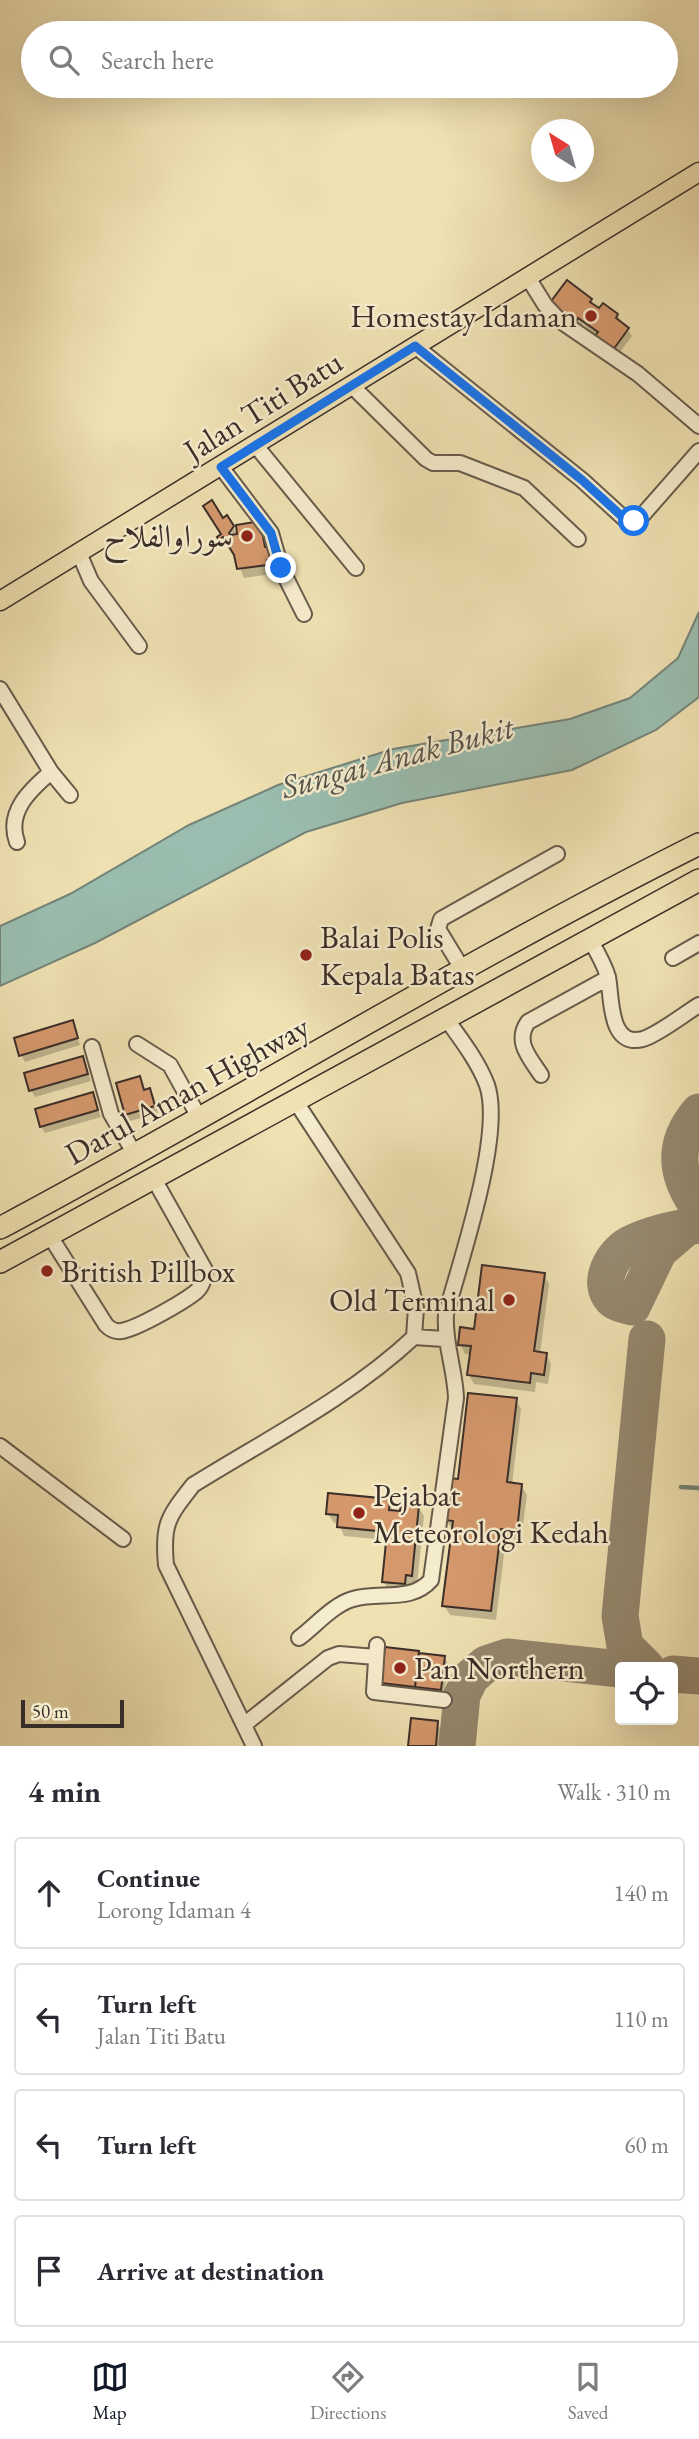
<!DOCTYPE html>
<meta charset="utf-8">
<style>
body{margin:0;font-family:"EB Garamond",Amiri,serif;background:#f7f7f7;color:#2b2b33}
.controls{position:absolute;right:21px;bottom:21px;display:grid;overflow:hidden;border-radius:7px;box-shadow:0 7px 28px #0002}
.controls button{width:63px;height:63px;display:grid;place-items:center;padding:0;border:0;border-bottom:2px solid #e1e1e2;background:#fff;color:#2b2b33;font:35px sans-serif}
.compass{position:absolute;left:531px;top:119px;width:63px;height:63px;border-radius:50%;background:#fff;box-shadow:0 7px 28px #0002;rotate:323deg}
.scale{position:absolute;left:21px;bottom:18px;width:103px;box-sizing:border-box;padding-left:7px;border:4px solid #3b2e29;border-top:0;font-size:19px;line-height:24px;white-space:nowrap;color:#3b2e29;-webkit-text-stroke:5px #f5eccd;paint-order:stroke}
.stop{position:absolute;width:21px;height:21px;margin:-16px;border:5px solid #1a73e8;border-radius:50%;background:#fff}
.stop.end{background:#1a73e8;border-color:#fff;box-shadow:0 2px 7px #0008}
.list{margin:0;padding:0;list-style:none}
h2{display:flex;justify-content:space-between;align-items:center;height:91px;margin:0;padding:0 28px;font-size:30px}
h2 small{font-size:23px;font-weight:400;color:#7c7c81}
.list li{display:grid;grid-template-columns:46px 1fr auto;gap:21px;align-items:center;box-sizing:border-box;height:112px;margin:0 14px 14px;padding:0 14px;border:2px solid #e1e1e2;border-radius:7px}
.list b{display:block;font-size:26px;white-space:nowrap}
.list p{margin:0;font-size:23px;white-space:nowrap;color:#7c7c81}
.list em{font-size:23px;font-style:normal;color:#7c7c81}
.icon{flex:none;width:38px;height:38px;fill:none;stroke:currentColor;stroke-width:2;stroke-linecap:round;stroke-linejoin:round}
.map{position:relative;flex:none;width:699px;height:1746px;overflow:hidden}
.search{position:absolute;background:#fff;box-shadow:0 7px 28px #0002;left:21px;right:21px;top:21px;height:77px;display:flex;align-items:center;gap:18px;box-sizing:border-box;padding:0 24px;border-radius:38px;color:#7c7c81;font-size:26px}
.sheet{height:595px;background:#fff}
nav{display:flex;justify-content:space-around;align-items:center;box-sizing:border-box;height:98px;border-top:2px solid #e1e1e2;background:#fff;font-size:19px;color:#7c7c81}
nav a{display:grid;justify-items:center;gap:4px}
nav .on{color:#111827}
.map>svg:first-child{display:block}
.water{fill:#9abdaf;stroke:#748479;stroke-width:2}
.shadow{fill:#0003}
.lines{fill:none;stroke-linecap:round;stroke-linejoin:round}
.stream{stroke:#748479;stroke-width:4.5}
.taxiway{stroke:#95886e;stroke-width:37}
.building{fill:#d5986d;stroke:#3b2e29;stroke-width:2}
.minor-casing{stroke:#685b4b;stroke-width:18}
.major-casing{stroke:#3b2e29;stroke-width:21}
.highway-casing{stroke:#3b2e29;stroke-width:24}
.minor{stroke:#f5eccd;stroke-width:14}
.major{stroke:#efe1b2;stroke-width:18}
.highway{stroke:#efe1b2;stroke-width:21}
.route{stroke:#1a73e8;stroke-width:9}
.poi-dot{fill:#8f2418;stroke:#f5eccd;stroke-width:2.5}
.labels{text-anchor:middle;stroke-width:5;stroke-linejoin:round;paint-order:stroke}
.poi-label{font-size:32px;fill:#3b2e29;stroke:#f5eccd;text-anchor:start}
.street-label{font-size:32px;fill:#3b2e29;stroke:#f5eccd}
.water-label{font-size:33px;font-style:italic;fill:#53524a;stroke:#f5eccd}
</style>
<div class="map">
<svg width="699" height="1746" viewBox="0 0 699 1746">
<rect width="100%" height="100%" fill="#efe1b2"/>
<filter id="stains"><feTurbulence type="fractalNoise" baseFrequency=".00286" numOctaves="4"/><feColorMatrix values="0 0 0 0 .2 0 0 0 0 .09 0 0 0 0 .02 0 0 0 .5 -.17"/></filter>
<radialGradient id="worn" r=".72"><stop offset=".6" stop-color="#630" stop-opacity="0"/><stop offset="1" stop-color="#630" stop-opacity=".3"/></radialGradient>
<!-- water -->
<path class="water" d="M699,612V697L656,730L572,770L402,803L306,832L95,943L0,986V926L70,894L189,825L278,785L393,749L570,719L630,698L678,658Z"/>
<!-- shadow -->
<path class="shadow" d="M591,300L596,308L617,315L632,336L617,356L583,324L579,329L555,311Z
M227,518L240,539L265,532L268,549L278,569L271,570L272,574L244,578L222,520Z
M72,1023L80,1045L25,1062L21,1055Z
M82,1058L91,1081L35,1097L31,1090Z
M139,1078L145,1091L150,1090L154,1097L158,1113L130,1121L126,1114Z
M92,1094L101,1117L45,1133L41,1126Z
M544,1275L549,1284L540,1353L546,1354L551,1364L548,1384L536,1382L535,1392L474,1384L469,1375L472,1355L465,1354L460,1344Z
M516,1400L521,1409L512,1484L521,1485L527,1495L521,1540L506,1538L496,1620L450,1615L444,1605L452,1529L446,1520L459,1481Z
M389,1501L394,1513L418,1507L424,1516L417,1585L410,1584V1593L389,1591L384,1582L388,1540L344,1536L339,1524L334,1523L328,1514Z
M386,1649L444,1657L448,1664L444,1696L387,1690L382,1683Z
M413,1720L437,1723L442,1732L441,1746H410Z"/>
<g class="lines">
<!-- stream -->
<path class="stream" d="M681,1487L699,1488"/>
<!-- taxiway -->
<path class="taxiway" d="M699,1112C672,1144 675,1175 699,1208
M687,1227L659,1251L632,1307C625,1305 617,1304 612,1299C596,1282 613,1253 630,1244C650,1234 677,1228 699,1225
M646,1667L625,1646L620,1616L647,1339
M673,1674L699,1676
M457,1746L462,1695L471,1677L486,1664L507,1657L620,1669"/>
</g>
<!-- building -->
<path class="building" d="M567,280L592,299L590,302L599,308L603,303L618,314L616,318L629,328L613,350L594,337L598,332L578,318L575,323L549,304Z
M212,500L223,518L227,515L234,526L229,533L232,538L231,535L237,534L236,525L260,521L265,547L272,546L274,559L267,560V565L237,569L234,555L223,537L219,540L217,537L221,534L203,506Z
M73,1020L78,1038L19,1056L14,1038Z
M83,1056L88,1074L29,1091L24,1073Z
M140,1076L144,1090L150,1088L155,1106L125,1115L116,1083Z
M93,1092L98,1110L40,1127L35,1109Z
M482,1265L545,1273L534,1351L547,1353L544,1375L531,1373L530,1383L467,1375L471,1346L458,1345L460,1327L474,1329Z
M468,1393L517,1398L507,1482L522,1484L517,1531L501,1529L491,1611L442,1606L453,1521L445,1520L450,1478L458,1479Z
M328,1493L390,1499L389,1510L400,1511L401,1503L419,1505L412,1576L406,1575L405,1584L382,1582L387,1532L337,1527L338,1515L326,1514Z
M385,1647L419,1651L415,1687L381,1683Z
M419,1653L445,1656L441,1690L415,1687Z
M411,1718L438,1721L436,1746H408Z"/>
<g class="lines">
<!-- minor casing -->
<g class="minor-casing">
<path id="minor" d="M527,276L545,305L559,320L638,374L699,426
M415,346L582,480L627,521L640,518L699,451
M351,385L426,459L433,463H460L524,488L578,539
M256,446L356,568
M221,467L271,533L281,568L304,614
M79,553L91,581L139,646
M0,689L51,772L70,795
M17,842C6,812 30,790 51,772
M589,938C596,950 604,963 608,977C612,996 608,1048 643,1039C659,1034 684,1014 699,1005
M673,958L699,943
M463,970L438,929L441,919L557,854
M137,1044L170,1065L200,1119
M92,1047L111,1114L136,1156
M541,1075C530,1058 514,1042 528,1022L608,978
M50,1236L106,1325C110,1329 115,1332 121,1331C137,1329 185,1301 197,1291C203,1285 204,1278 205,1270L154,1179
M414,1337L444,1339
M0,1446L123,1539
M299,1638C315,1626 334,1604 353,1599C380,1591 411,1603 431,1580L456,1398C455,1369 444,1343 446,1314C460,1262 504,1134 487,1085C478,1061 460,1038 445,1017
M377,1645L374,1692L444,1700
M245,1724L328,1658L339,1654L376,1657
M254,1746L166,1565C162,1524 168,1517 193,1485C267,1439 350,1397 414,1337L416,1308L408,1273L296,1102"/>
</g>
<!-- major casing -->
<g class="major-casing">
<path id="major" d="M0,601L699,172"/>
</g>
<!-- highway casing -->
<g class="highway-casing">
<path id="highway" d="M0,1228C235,1103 461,963 699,844
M0,1262L699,880"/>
</g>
<!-- minor -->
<use href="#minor" class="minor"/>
<!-- major -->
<use href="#major" class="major"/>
<!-- highway -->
<use href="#highway" class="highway"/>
</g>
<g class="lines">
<!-- route -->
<path class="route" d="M281,568L271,533L221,467L415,346L582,480L627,521H634"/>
</g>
<!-- markers -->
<g class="poi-dot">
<circle cx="591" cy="316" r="7"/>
<circle cx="247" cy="536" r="7"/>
<circle cx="306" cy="955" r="7"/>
<circle cx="47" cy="1271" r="7"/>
<circle cx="509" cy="1300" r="7"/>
<circle cx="359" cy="1513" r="7"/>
<circle cx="400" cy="1668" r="7"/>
</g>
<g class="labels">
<!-- poi labels -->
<g class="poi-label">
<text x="577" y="327" text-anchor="end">Homestay Idaman</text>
<text x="233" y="547" text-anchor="end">سوراوالفلاح</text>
<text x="320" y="948">Balai Polis<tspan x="320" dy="37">Kepala Batas</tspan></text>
<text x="61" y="1282">British Pillbox</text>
<text x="495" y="1311" text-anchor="end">Old Terminal</text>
<text x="373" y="1506">Pejabat<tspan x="373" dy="37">Meteorologi Kedah</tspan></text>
<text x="414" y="1679">Pan Northern</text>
</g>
<!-- street labels -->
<g class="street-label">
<text transform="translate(263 406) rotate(-32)" y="11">Jalan Titi Batu</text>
<text transform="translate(187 1090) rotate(-29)" y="11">Darul Aman Highway</text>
</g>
<!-- water labels -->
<g class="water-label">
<text transform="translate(397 756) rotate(-15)" y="12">Sungai Anak Bukit</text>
</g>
</g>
<rect width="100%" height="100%" filter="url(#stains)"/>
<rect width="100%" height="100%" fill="url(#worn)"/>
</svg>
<div class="controls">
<button><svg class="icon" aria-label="locate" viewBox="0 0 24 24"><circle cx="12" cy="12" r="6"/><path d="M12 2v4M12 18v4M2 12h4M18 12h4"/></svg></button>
</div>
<svg class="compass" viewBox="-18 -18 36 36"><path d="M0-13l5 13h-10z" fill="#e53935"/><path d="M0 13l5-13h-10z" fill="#7c7c81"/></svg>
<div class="scale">50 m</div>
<div class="stop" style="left:634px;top:521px"></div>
<div class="stop end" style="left:281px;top:568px"></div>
<div class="search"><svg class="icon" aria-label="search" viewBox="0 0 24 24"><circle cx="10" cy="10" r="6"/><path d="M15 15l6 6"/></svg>Search here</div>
</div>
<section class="sheet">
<h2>4 min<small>Walk · 310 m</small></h2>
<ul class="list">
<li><svg class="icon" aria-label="ahead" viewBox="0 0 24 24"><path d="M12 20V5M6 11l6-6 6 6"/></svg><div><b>Continue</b><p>Lorong Idaman 4</p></div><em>140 m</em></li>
<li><svg class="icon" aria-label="left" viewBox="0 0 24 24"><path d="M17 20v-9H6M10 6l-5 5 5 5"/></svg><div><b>Turn left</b><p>Jalan Titi Batu</p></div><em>110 m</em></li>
<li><svg class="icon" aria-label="left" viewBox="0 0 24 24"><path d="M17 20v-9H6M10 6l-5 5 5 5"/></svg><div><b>Turn left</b></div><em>60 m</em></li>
<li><svg class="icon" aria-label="arrive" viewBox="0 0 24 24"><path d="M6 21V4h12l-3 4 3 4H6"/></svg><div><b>Arrive at destination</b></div></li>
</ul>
</section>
<nav>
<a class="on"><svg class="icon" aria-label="map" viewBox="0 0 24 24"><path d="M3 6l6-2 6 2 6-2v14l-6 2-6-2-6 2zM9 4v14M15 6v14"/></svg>Map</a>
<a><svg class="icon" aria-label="directions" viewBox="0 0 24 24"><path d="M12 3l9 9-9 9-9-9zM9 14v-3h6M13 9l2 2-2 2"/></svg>Directions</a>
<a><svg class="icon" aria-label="saved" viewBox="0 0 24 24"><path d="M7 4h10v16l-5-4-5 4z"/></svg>Saved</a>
</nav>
